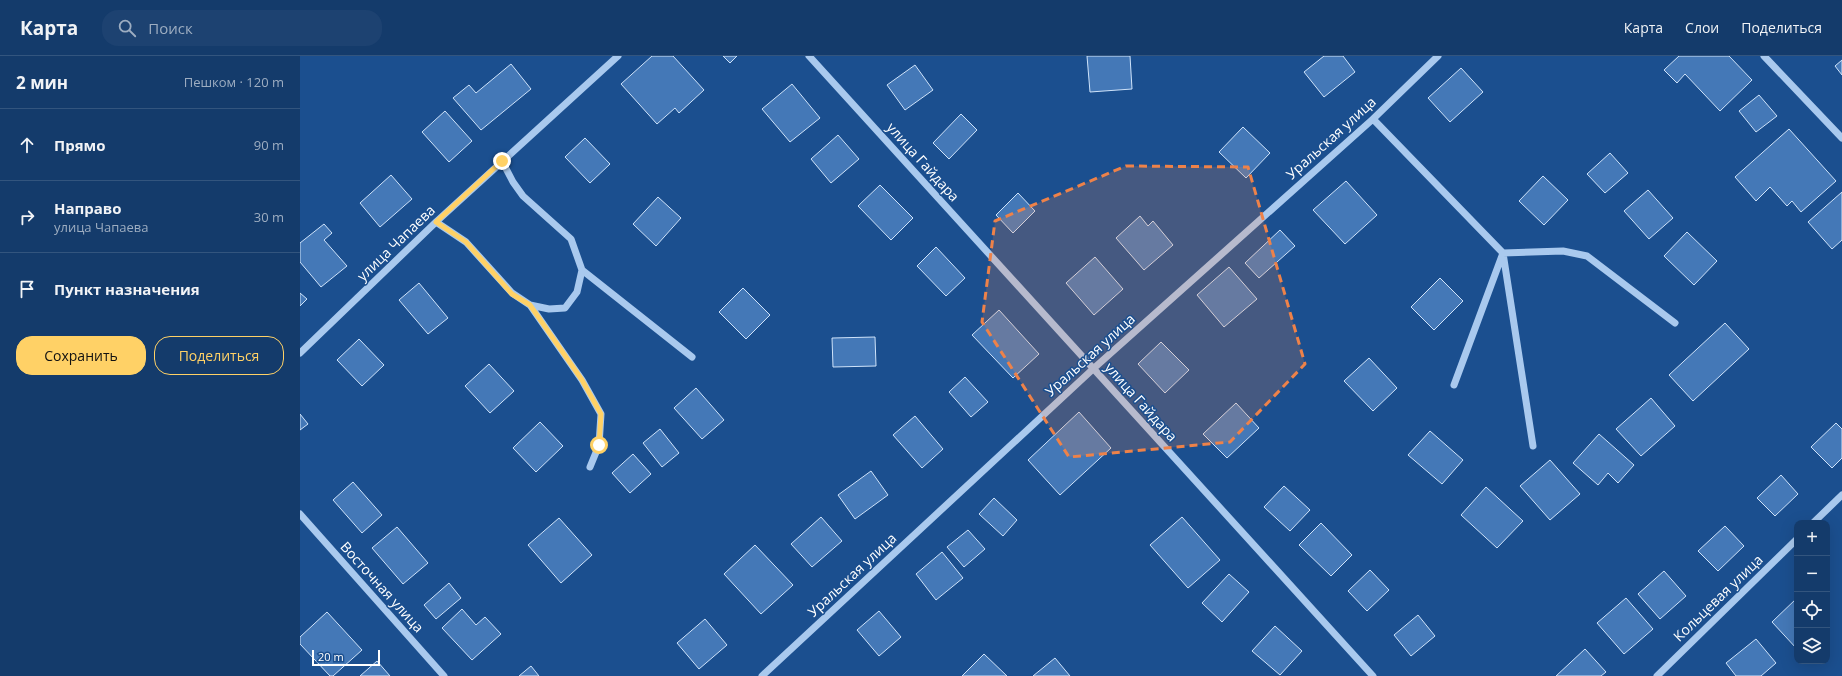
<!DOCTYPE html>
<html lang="ru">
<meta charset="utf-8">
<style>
body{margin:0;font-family:"Open Sans",sans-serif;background:#1d4271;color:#f1f3f6}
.controls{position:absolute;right:12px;bottom:12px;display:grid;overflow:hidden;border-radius:8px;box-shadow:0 4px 16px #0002}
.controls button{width:36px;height:36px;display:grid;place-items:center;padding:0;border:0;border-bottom:1px solid #33557e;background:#143b6b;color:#f1f3f6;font:20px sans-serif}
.scale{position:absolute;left:12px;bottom:10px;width:68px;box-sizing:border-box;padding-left:4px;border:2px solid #fff;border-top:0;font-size:11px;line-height:14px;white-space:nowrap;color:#fff;-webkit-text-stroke:3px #1b4f8f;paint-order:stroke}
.stop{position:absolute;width:12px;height:12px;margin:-9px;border:3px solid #ffd166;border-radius:50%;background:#fff}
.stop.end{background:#ffd166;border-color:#fff;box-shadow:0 1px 4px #0008}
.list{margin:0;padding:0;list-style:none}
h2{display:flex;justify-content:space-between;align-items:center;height:52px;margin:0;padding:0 16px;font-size:17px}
h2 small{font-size:13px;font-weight:400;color:#9dadc1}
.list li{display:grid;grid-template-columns:26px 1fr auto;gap:12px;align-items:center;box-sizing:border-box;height:72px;padding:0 16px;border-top:1px solid #33557e}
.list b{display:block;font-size:15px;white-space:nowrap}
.list p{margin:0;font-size:13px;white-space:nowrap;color:#9dadc1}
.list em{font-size:13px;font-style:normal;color:#9dadc1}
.actions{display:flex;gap:8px;padding:12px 16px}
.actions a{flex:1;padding:9px 0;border:1px solid #ffd166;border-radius:16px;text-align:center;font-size:14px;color:#ffd166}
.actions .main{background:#ffd166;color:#111}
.icon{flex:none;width:22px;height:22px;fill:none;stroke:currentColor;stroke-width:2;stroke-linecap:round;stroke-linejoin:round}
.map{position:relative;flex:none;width:1542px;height:620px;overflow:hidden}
header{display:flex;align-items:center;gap:24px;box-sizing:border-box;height:56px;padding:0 20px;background:#143b6b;border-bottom:1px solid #33557e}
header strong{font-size:19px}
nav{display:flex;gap:22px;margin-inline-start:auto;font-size:14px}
.search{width:280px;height:36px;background:#1d4271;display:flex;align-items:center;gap:10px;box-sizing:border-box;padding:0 14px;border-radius:16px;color:#9dadc1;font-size:15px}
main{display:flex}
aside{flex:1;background:#143b6b}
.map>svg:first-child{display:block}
.building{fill:#4478b7;stroke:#cfe3fa}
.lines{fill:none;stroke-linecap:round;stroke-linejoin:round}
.minor{stroke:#a9c9ee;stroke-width:7}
.route{stroke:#ffd166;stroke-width:5}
.marked{fill:#ee8249;fill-opacity:0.2;stroke:#ee8249;stroke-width:3;stroke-dasharray:8 5;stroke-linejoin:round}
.labels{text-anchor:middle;stroke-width:3;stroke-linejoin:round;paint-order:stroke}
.street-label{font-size:14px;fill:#fff;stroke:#1b4f8f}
</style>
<header>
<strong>Карта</strong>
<div class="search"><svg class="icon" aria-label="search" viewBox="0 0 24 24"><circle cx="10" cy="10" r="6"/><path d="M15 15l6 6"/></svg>Поиск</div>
<nav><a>Карта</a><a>Слои</a><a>Поделиться</a></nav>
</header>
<main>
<aside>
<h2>2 мин<small>Пешком · 120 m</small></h2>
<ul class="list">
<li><svg class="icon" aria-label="ahead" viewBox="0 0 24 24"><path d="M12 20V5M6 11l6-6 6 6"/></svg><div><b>Прямо</b></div><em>90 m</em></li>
<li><svg class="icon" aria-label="right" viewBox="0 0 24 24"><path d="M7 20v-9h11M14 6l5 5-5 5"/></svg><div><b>Направо</b><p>улица Чапаева</p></div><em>30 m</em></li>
<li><svg class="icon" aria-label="arrive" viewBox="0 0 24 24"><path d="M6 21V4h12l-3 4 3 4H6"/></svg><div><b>Пункт назначения</b></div></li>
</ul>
<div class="actions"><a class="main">Сохранить</a><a>Поделиться</a></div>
</aside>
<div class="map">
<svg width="1542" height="620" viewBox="0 0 1542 620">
<rect width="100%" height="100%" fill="#1b4f8f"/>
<!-- building -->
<path class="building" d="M352,0H373L404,34L379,57L375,52L357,68L321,28Z
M423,0H437L430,7Z
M787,0H830L832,33L790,36Z
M1024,0H1043L1055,16L1024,41L1004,16Z
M1379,0H1429L1452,24L1420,55L1385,18L1377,27L1364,14Z
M1542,4V19L1535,10Z
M211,8L231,33L181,74L153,42L169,29L176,37Z
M615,9L633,34L605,54L587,29Z
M1161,12L1183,36L1150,66L1128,42Z
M492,28L520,62L490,86L462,53Z
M1459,39L1477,60L1456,76L1439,55Z
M145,55L172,85L149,106L122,76Z
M661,58L677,74L649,103L633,87Z
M943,71L970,97L946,122L919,96Z
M1489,73L1536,125L1501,156L1492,145L1487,150L1470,131L1456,145L1435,121Z
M538,79L559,103L531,127L511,103Z
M285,82L310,108L290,127L265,101Z
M1310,97L1328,117L1305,137L1287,118Z
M91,119L112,143L80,171L60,147Z
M1243,120L1268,144L1244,169L1219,145Z
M1046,125L1077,159L1045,188L1013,154Z
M580,129L613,162L591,184L558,150Z
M1348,134L1373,162L1349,183L1324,155Z
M1542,136V184L1532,193L1508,166Z
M718,137L735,155L713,177L696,159Z
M358,141L381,162L356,190L333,168Z
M840,160L848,170L853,165L873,189L844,214L816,182Z
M24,168L32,177L24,184L47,210L21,231L0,206V187Z
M980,174L995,190L959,222L945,207Z
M1387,176L1417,205L1394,229L1364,200Z
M636,191L665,222L646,240L617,210Z
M795,201L823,233L794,259L766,227Z
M929,211L957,243L924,271L897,239Z
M1140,222L1163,245L1134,274L1111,251Z
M119,227L148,262L128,278L99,244Z
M443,232L470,259L446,283L419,256Z
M0,237L7,243L0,250Z
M699,254L739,298L713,322L672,279Z
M1425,267L1449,293L1393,345L1369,319Z
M575,281L576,310L533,311L532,282Z
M59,283L84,309L62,330L37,304Z
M861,286L889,314L865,337L838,308Z
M1069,302L1097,332L1073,355L1044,325Z
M189,308L214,335L190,357L165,330Z
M665,321L688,346L671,361L649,336Z
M396,332L424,364L402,383L374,352Z
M1351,342L1375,370L1341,400L1316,373Z
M936,347L959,372L927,402L903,378Z
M779,356L811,392L760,439L728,404Z
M0,358L8,368L0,374Z
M615,360L643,393L622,412L593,379Z
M240,366L263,390L236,416L213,392Z
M1536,367L1542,373V402L1532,412L1511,391Z
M360,373L379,397L362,411L343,387Z
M1130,375L1163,404L1142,428L1108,399Z
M1299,378L1334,409L1318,427L1308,417L1298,429L1273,407Z
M333,398L351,418L330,437L312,417Z
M1250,404L1280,438L1250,464L1220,430Z
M571,415L588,439L555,463L538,439Z
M1481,419L1498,438L1475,460L1457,442Z
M53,426L82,459L62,477L33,444Z
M984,430L1010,454L990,475L964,451Z
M1186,431L1223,465L1197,492L1161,459Z
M694,442L717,464L703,480L679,458Z
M521,461L542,485L512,511L491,488Z
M882,461L920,504L888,532L850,489Z
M259,462L292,499L261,527L228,489Z
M1021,467L1052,499L1031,520L999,489Z
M1425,470L1444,490L1418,515L1398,495Z
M97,471L128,507L103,528L72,492Z
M668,474L685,493L664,511L647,491Z
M455,489L493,529L461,558L424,518Z
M642,496L663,522L636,544L616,518Z
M1070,514L1089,534L1067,555L1048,535Z
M1364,515L1386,540L1360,563L1338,538Z
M929,518L949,536L922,566L902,547Z
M149,527L161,542L136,563L124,549Z
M1326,542L1353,573L1324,598L1297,567Z
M1497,542V593L1472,566Z
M162,553L176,569L185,561L201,578L172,604L142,572Z
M579,555L601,581L579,600L557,574Z
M27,556L62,594L33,620H30L0,588V581Z
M1118,559L1135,580L1111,600L1094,579Z
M405,563L427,589L399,613L377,587Z
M975,570L1002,595L980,619L952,595Z
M1456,583L1476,607L1461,620H1436L1426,607Z
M1285,593L1306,616L1301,620H1256Z
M684,598L707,620H662Z
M755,602L770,620H733Z
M77,605L90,620H60Z
M231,610L239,620H219Z"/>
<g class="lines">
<!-- minor -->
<path class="minor" d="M509,0L1073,620
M1464,0L1542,82
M1073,63L1203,197L1233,390
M136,166L166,186L212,237L230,249L249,253L265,252L277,236L282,214L271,183L223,140L213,126L202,105
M282,214L392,301
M230,249L282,324L301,358L299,389L290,411
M0,297L136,166L318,0
M1154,329L1203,197L1263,195L1287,200L1375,267
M0,458L144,620
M1513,467L1542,439
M462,620L793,313L1073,63L1138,0
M1357,620L1497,483"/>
</g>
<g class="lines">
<!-- route -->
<path class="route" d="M202,105L136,166L166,186L212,238L230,249L282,324L301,358L299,389"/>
</g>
<!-- marked area -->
<path class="marked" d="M826,110L948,111L1005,308L930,386L769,401L682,266L695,165Z"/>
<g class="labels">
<!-- street labels -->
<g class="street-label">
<text transform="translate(1031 82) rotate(-42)" y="5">Уральская улица</text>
<text transform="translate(623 106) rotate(48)" y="5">улица Гайдара</text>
<text transform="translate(96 187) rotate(-44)" y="5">улица Чапаева</text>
<text transform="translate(790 299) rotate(-42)" y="5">Уральская улица</text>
<text transform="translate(841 346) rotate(48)" y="5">улица Гайдара</text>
<text transform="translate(552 519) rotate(-43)" y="5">Уральская улица</text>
<text transform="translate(82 531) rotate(48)" y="5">Восточная улица</text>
<text transform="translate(1418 542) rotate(-44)" y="5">Кольцевая улица</text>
</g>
</g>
</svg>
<div class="controls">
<button>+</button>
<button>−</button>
<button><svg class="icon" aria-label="locate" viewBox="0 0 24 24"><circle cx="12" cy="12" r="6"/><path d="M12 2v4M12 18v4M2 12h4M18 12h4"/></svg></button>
<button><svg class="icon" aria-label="layers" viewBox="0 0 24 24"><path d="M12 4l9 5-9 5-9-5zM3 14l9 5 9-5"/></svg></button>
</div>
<div class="scale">20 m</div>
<div class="stop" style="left:299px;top:389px"></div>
<div class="stop end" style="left:202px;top:105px"></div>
</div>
</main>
